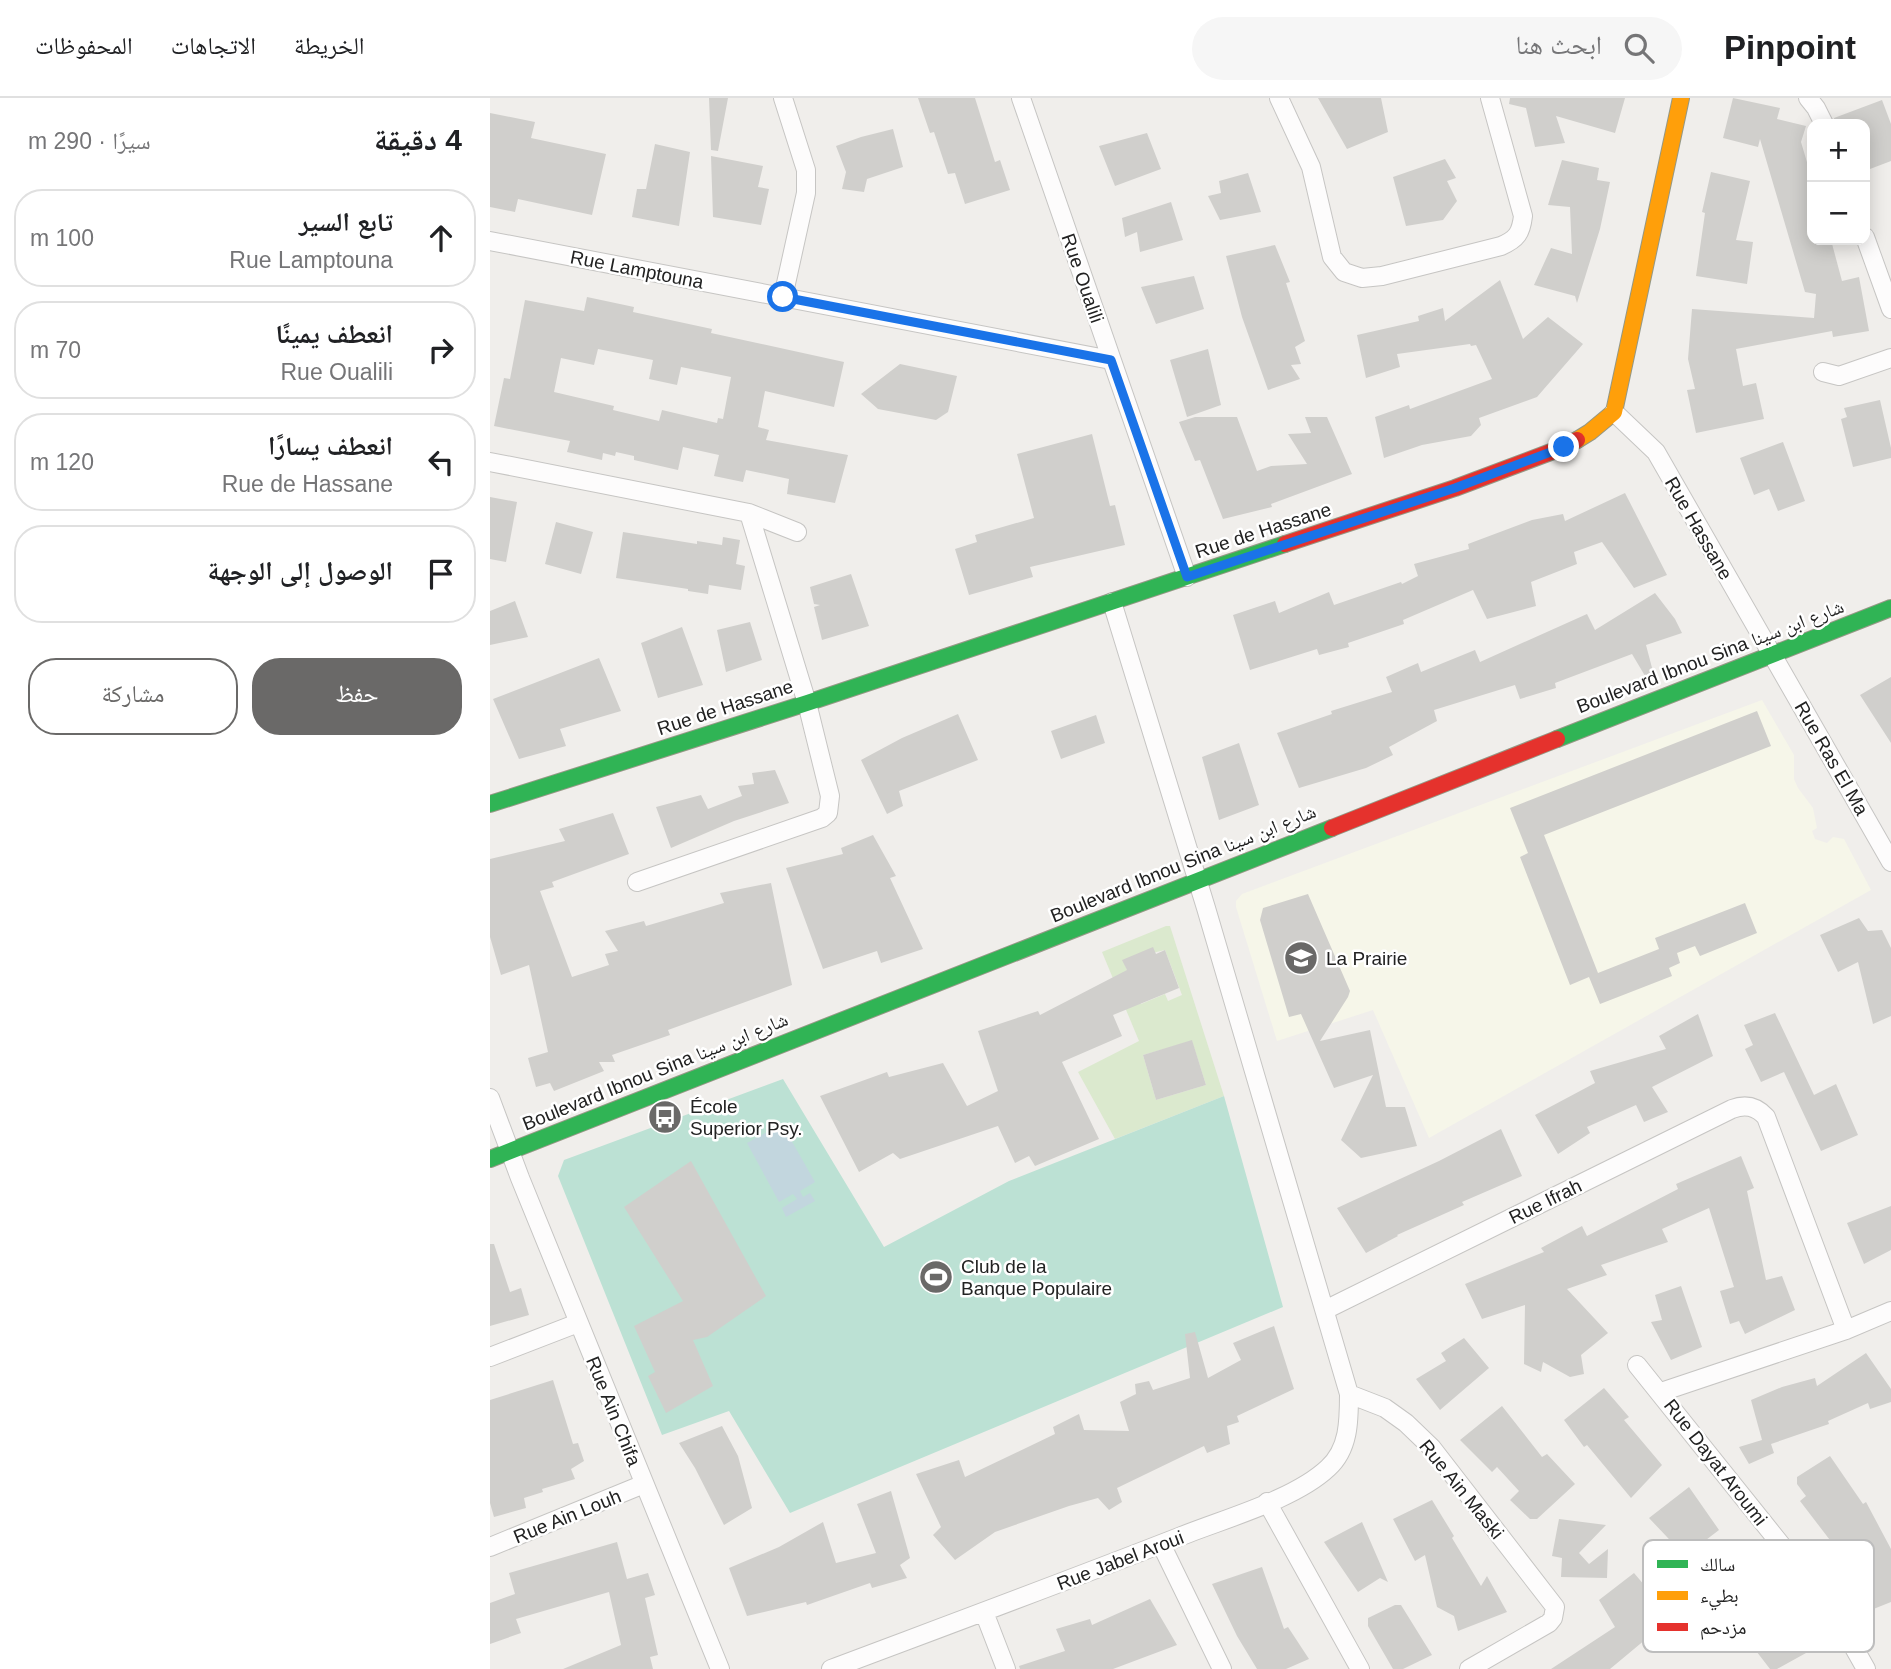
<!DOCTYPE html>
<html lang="ar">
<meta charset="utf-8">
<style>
body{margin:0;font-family:Arial,"Noto Naskh Arabic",sans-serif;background:#f6f6f6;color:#202124;direction:rtl}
.controls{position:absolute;right:21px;top:21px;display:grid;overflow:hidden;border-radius:14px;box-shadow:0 4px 18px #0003}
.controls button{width:63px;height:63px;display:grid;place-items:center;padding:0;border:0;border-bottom:2px solid #e0e0e0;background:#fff;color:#202124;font:35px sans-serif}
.stop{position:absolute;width:21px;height:21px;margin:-16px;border:5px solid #1a73e8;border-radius:50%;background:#fff}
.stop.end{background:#1a73e8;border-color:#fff;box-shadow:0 2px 7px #0008}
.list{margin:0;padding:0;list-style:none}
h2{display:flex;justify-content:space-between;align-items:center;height:91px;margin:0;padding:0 28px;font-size:30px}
h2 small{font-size:23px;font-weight:400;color:#757577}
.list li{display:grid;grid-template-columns:46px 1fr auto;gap:21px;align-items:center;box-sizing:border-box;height:98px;margin:0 14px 14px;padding:0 14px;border:2px solid #e0e0e0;border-radius:28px}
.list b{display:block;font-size:26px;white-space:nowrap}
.list p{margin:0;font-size:23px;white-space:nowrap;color:#757577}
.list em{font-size:23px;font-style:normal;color:#757577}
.actions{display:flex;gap:14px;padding:21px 28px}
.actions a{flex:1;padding:16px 0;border:2px solid #6a6968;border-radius:28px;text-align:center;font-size:24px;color:#6a6968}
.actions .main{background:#6a6968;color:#fff}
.icon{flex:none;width:38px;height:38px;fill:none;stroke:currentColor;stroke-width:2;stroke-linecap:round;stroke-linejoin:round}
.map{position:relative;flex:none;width:1401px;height:1571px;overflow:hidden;direction:ltr}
header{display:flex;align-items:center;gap:42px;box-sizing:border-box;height:98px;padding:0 35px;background:#fff;border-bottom:2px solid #e0e0e0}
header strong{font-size:33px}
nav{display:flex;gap:38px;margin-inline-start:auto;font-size:24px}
.search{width:490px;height:63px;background:#f6f6f6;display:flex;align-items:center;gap:18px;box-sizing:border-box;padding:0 24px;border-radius:38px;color:#757577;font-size:26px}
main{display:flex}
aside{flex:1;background:#fff}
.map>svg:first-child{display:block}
.education{fill:#f6f6e9}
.grass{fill:#dbe9ce;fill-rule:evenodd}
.pitch{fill:#bce1d4}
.water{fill:#c2d6de}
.building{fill:#d0cfcc;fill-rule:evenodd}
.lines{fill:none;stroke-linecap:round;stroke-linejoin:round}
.street-casing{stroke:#c6c5c3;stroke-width:20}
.fast-casing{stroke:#959885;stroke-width:18}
.slow-casing{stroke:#959885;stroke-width:18}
.jam-casing{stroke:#959885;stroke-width:18}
.street{stroke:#fdfcfc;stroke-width:18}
.fast{stroke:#30b455;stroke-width:16}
.slow{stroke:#ff9f0a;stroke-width:16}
.jam{stroke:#e5322d;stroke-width:16}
.route{stroke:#1a73e8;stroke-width:9}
.labels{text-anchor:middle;stroke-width:5;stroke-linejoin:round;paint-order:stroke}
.street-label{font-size:19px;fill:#222;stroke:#fff}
.poi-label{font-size:19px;fill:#222;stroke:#fff;text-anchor:start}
.key{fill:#fff;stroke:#bdbdbd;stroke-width:2}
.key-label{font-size:19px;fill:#222}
</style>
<header>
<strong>Pinpoint</strong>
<div class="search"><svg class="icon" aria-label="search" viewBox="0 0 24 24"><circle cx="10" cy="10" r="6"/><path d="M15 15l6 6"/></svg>ابحث هنا</div>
<nav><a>الخريطة</a><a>الاتجاهات</a><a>المحفوظات</a></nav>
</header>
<main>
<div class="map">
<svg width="1401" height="1571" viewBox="0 0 1401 1571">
<rect width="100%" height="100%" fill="#f0eeeb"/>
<!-- education -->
<path class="education" d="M1272,602L1304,657V681L1308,690L1323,710L1327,730L1322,733L1325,741L1337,745L1343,739L1354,741L1381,792L939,1040L883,912L787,943L746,809V803L752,796Z"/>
<!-- grass -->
<path class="grass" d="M676,828H680L734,998L625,1041L588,974L649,943L612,854ZM675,852L692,897L678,903L675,896L651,906L633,862ZM702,943L716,987L666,1002L653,957Z"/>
<!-- pitch -->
<path class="pitch" d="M293,981L394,1149L519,1083L734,998L793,1209L300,1415L239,1313L172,1337L68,1078L74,1062Z"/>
<!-- water -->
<path class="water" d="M292,1026L325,1084L310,1093L313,1099L320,1095L325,1103L296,1119L292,1110L307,1101L303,1096L289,1104L257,1045Z"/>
<!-- building -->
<path class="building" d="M219,0H238L228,53L221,52Z
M428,0H485L505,64L510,62L520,92L475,106L465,75L458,76L444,34L440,35Z
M828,0H891L898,34L857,51Z
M1020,0H1135L1125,35L1066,18L1075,45L1045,49L1036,10L1019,6Z
M1243,0L1290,10L1287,21L1316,28L1311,44L1322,81V142H1341L1352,183L1369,179L1379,233L1343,239L1342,233L1246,251L1253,288L1266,285L1274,321L1206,335L1197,292L1205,291L1198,261L1202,211L1324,220L1326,196L1315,194L1270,41L1268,49L1233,40Z
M1392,2L1401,26V63L1380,71L1375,57V26H1345L1344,20Z
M0,15L45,24L41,40L116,56L102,117L28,101L25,114L0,109Z
M403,31L413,69L377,81L374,94L352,91L356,74L346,48L371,39Z
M657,35L671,71L625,88L609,48Z
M165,46L200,54L189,128L142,119L147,91H156Z
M221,58L273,68L268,89L279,91L271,127L223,119Z
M955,61L966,80L957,83L967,103L953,122L916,128L903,79Z
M1072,62L1109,70L1107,82L1120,84L1110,131L1087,205L1085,198L1044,187L1061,150L1082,156L1080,109L1058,107Z
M1221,74L1260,83L1246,142L1263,144L1257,186L1206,178L1215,115L1212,114Z
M758,75L771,114L730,122L718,98L731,95L729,83Z
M681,104L693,142L650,154L647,134L635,139L632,120Z
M785,147L800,184L796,185L815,243L805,249L811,266L801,267L810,281L778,292L752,219L736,158Z
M704,178L714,211L666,226L651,189Z
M1010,182L1033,241L1058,219L1093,246L1047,299L989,320L991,327L981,338L932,347L894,360L885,319L919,307L920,311L1002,281L986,247L981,248L980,246L907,256L910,269L876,280L867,237L929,223L928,218L953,210L955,223Z
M97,199L144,209L143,214L222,231L221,235L354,264L344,309L275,293L268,329L279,332L276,342L358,357L345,405L297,396L299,381L256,372L253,384L224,378L229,357L193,349L188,372L144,362V358L126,354L125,358L113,355L112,362L77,354L80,343L4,328L14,280L20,281L35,202L94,213ZM108,251L163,262L159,281L187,287L191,269L241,279L233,321L228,320L227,325L172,312L169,323L123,312L124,308L64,294L71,260L104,267Z
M718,251L731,307L697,319L680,262Z
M410,266L467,278L458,314L446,322L388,311L371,296Z
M1390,302L1401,350V360L1363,369L1351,321L1357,319L1354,310Z
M705,319H747L767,373L781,368L817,366L798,336L821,335L815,319H837L862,376L781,406L782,409L733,421L710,362L705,363L689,324Z
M602,336L620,408L625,407L635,447L540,469L543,479L479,497L465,451L487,444L485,437L544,420L527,356Z
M1293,344L1315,403L1288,413L1279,391L1264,397L1250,360Z
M1135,395L1177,477L1144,490L1112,444L1084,454L1087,466L1041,484L1046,508L997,521L983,492L913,522L914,526L858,545L859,549L829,557L827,551L760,572L743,517L785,503L789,515L839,494L844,507L911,484L912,486L928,478L924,466L979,451L978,446L1042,422L1073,416L1075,423Z
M0,399L27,404L16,464L0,461Z
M66,424L103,434L91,476L55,466Z
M133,434L207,446V443L232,447L233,439L250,442L246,466L255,468L251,492L219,487L218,496L198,493V491L126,480Z
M361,476L379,528L332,542L324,509L330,507L324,506L320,489Z
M1165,495L1185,521L1192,535L1156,547L1166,585L1161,588L1142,556L1065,585L1066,590L1030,601L1025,587L944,612L947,623L899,649L903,657L876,670L809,690L787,635L842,616L841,613L902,594L896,579L928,565L931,574L985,552L990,564L1097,516L1105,532Z
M25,503L38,539L0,547V513Z
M260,524L272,562L236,574L227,532Z
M192,529L213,587L168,600L151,545Z
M109,560L131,613L70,631L76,648L29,661L3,601Z
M1401,579V645L1370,597Z
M1267,613L1281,648L1054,737L1108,875L1169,851L1165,840L1255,805L1267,835L1210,858L1205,848L1187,855L1190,865L1179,870L1182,878L1110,906L1099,879L1080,887L1030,759L1038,755L1020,710Z
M468,616L488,662L409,693L413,708L397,716L371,662L412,640Z
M606,617L615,645L571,661L561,633Z
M749,645L769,707L729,722L712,659Z
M285,672L299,705L244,723L181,750L166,709L211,697L218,711L252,698L248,688L264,686L262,675Z
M123,715L139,756L62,784L64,789L50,793L82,879L119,867L115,856L128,853L115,833L154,823L156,828L234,805L230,795L281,785L302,887L178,932L180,937L122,957L125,964H109L114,973L64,993L60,985L46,989L38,960L58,954L39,867L11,877L0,839V761L75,743L69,731Z
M383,737L406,778L400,780L433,851L391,865L387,853L333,871L296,770L353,756L351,750Z
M818,796L860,893L858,899L830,943L880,932L896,1009H915L927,1048L871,1060L851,1042L883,977L844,990L811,916L799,919L770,822L773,810Z
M1369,820L1378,833L1392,832L1401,850V918L1383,926L1368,864L1348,874L1330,837Z
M663,849L666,856L675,852L689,890L623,917L632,938L572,964L609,1041L545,1068L539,1058L525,1065L508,1028L410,1061L403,1055L369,1074L330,998L397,974L399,979L453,965L477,1008L508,993L488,933L548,913L550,917L637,872L632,862Z
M1285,915L1324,997L1346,986L1368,1037L1331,1053L1294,974L1271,984L1255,951L1263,947L1254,927Z
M1208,916L1223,958L1162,989L1178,1014L1154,1024L1146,1007L1097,1029L1100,1035L1068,1056L1045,1017L1105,985L1100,973L1176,951L1169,938Z
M702,942L716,987L666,1002L653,957Z
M1011,1031L1032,1078L972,1104L974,1107L907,1137L908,1138L876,1155L847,1110L949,1063Z
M1251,1058L1264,1090L1257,1093L1276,1182L1292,1178L1305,1212L1255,1236L1249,1223L1240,1226L1230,1193L1244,1189L1219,1110L1172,1131L1178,1144L1111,1167L1117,1177L1077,1191L1118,1235L1091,1257L1094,1276L1080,1279L1053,1264L1051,1274L1034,1266L1035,1207L992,1221L975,1186L1054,1154L1051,1150L1092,1128L1097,1138L1188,1091L1186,1086Z
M201,1063L276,1198L217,1239L203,1242L223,1288L176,1315L158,1278L165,1274L144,1228L193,1203L134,1109Z
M1401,1108V1152L1374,1166L1357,1125Z
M0,1146H4L20,1194L31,1190L39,1217L0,1228Z
M1191,1188L1212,1249L1181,1262L1161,1224L1172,1222L1165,1197Z
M784,1228L804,1291L747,1318L749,1324L737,1328L740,1346L717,1355L714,1348L627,1390L632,1404L619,1412L608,1400L579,1408L505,1434L465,1462L443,1437L451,1429L426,1376L469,1362L475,1379L565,1336L563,1329L589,1316L594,1332L639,1333L630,1304L646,1296L645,1286L659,1283L663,1292L700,1280L695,1236L705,1234L718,1280L751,1262L743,1245Z
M974,1240L999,1270L950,1312L926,1281L956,1263L951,1255Z
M1376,1255L1401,1291V1304L1380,1311L1378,1305L1338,1323L1339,1326L1281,1346L1284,1355L1259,1366L1249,1349L1272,1342L1261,1302L1292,1289L1325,1280L1327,1288Z
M63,1282L83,1346L88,1345L94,1363L81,1371L85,1381L52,1391L53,1394L34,1400L36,1410L4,1419L0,1405V1302Z
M1114,1290L1139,1319L1134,1322L1172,1367L1141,1400L1097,1347L1094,1349L1074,1322Z
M1012,1308L1052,1359L1057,1356L1085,1386L1047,1421H1040L1020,1402L1029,1393L1007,1369L1002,1374L970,1342Z
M232,1328L248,1358L262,1410L234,1427L205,1370L189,1345Z
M1340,1358L1373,1406L1376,1404L1401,1451V1504L1381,1512L1365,1482L1369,1480L1310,1403L1316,1398L1307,1386V1379Z
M1199,1389L1229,1432L1195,1458L1159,1420Z
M401,1393L420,1460L410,1467L417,1480L382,1490L380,1485L317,1507L316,1504L257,1518L239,1470L289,1449L333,1424L346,1465L386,1455L367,1406Z
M942,1402L964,1438L962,1440L991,1488L997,1478L1017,1514L968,1533L964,1518L947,1509L935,1457L925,1463L903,1421Z
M1069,1421L1116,1427L1089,1455L1099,1466L1118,1451L1117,1480L1071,1479L1072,1460L1062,1458Z
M872,1424L898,1484L890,1480L868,1494L834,1444Z
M127,1444L137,1481L158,1475L165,1497L155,1500L168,1557L160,1559L163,1571H73L131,1547L119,1494L26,1521L31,1535L0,1546V1505L25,1496L19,1475Z
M772,1469L794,1531L798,1529L819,1561L796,1571H767L747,1538L722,1486Z
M1144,1475L1161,1495L1171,1490L1185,1504L1168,1520L1179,1539L1164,1554L1156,1541L1120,1571H1061L1125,1529L1109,1502Z
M660,1501L687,1547L623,1571H530L529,1568L575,1553L566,1531L600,1521L602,1527Z
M905,1507H911L942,1557L913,1571H903L878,1528V1520Z
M1298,1521L1316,1555L1287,1571H1280L1260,1545L1280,1543L1281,1527Z"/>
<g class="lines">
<!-- street casing -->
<g class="street-casing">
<path id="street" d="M293,0L316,72V95L293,199
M531,0L697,479
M789,0L821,69L842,159L854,174L872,180L892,178L1011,148C1027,141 1031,135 1033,118L1000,0
M1318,0L1326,10L1334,26
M1375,139L1401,211
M0,143L621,262
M1333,274L1349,278L1401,260
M1124,314L1166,354L1401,764
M0,364L259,415L307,434
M147,784L332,720L338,715L340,698L317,605L259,415
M0,1000L30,1080L230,1571
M835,1212L1242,1011C1255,1006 1266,1008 1276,1019L1356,1232
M0,1259L88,1225
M1147,1267L1341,1509L1376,1571
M1171,1294L1356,1232L1401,1213
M859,1296L895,1310L916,1325L942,1350L1065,1509L1063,1520L1059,1525L979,1571
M777,1404L870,1571
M671,1446L732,1571
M0,1449L154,1386
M494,1514L516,1571
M341,1571C458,1527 574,1484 689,1439C733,1421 804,1402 838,1370C859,1351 859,1323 859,1296L716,810L622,504"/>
</g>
<!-- fast casing -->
<g class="fast-casing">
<path id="fast" d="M1067,641L1401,510
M0,706L317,605L795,446
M0,1061L842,730"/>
</g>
<!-- slow casing -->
<g class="slow-casing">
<path id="slow" d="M1087,342L1100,334L1124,314L1191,0"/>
</g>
<!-- jam casing -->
<g class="jam-casing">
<path id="jam" d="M795,446L965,390L1074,349L1087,342
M842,730L1067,641"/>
</g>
<!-- street -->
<use href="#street" class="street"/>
<!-- fast -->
<use href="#fast" class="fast"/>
<!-- slow -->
<use href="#slow" class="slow"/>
<!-- jam -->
<use href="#jam" class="jam"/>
</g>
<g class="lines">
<!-- route -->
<path class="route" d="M293,199L621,262L697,479L965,390L1074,349"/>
</g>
<!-- icons -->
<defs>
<g id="school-disc" transform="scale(1.75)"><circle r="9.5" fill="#6a6968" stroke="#fff"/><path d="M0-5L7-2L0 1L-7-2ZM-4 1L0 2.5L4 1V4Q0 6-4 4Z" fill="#fff"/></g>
<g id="bus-disc" transform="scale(1.75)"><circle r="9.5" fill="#6a6968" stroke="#fff"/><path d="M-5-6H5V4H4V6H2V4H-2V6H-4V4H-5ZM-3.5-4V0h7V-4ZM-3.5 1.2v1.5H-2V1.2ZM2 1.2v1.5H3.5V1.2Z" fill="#fff"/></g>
<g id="stadium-disc" transform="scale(1.75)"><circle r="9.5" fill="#6a6968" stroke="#fff"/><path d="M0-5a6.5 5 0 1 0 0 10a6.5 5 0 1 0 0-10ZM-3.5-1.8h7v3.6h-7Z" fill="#fff"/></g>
</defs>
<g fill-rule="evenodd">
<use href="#school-disc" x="811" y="860"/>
<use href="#bus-disc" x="175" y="1019"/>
<use href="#stadium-disc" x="446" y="1179"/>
</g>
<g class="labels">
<!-- street labels -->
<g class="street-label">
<text transform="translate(147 171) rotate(11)" y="7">Rue Lamptouna</text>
<text transform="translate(593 180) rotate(71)" y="7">Rue Oualili</text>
<text transform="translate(1209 430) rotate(60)" y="7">Rue Hassane</text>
<text transform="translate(773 432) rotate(-18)" y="7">Rue de Hassane</text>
<text transform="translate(1220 558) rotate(-21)" y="7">Boulevard Ibnou Sina شارع ابن سينا</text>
<text transform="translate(235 609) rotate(-18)" y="7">Rue de Hassane</text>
<text transform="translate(1342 660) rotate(60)" y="7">Rue Ras El Ma</text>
<text transform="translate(693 765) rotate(-22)" y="7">Boulevard Ibnou Sina شارع ابن سينا</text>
<text transform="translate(165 973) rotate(-22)" y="7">Boulevard Ibnou Sina شارع ابن سينا</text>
<text transform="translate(1055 1103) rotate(-26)" y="7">Rue Ifrah</text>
<text transform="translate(124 1313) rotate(68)" y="7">Rue Ain Chifa</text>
<text transform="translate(1226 1364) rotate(52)" y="7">Rue Dayat Aroumi</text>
<text transform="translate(972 1391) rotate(51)" y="7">Rue Ain Maski</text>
<text transform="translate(77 1418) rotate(-22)" y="7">Rue Ain Louh</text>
<text transform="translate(630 1462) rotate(-21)" y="7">Rue Jabel Aroui</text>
</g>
<!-- poi labels -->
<g class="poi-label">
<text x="836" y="867">La Prairie</text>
<text x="200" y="1015">École<tspan x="200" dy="22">Superior Psy.</tspan></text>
<text x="471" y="1175">Club de la<tspan x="471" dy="22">Banque Populaire</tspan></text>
</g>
</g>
<!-- legend -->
<rect x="1153" y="1442" width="231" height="112" rx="10" class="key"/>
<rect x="1167" y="1462" width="31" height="8" fill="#30b455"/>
<rect x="1167" y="1493" width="31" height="9" fill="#ff9f0a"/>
<rect x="1167" y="1525" width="31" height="8" fill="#e5322d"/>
<g class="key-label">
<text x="1210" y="1473">سالك</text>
<text x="1210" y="1504">بطيء</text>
<text x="1210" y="1536">مزدحم</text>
</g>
</svg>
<div class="controls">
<button>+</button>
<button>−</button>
</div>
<div class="stop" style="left:293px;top:199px"></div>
<div class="stop end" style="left:1074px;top:349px"></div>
</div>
<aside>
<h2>4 دقيقة<small>سيرًا · 290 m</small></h2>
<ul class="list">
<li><svg class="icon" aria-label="ahead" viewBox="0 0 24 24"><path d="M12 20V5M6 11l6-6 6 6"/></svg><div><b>تابع السير</b><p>Rue Lamptouna</p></div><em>100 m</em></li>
<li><svg class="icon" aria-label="right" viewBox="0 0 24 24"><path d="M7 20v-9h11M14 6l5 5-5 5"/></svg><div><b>انعطف يمينًا</b><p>Rue Oualili</p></div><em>70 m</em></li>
<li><svg class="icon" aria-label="left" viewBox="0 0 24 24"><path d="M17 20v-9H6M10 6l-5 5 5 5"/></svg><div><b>انعطف يسارًا</b><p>Rue de Hassane</p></div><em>120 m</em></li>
<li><svg class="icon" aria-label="arrive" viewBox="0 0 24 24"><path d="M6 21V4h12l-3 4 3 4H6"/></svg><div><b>الوصول إلى الوجهة</b></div></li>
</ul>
<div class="actions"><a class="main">حفظ</a><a>مشاركة</a></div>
</aside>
</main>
